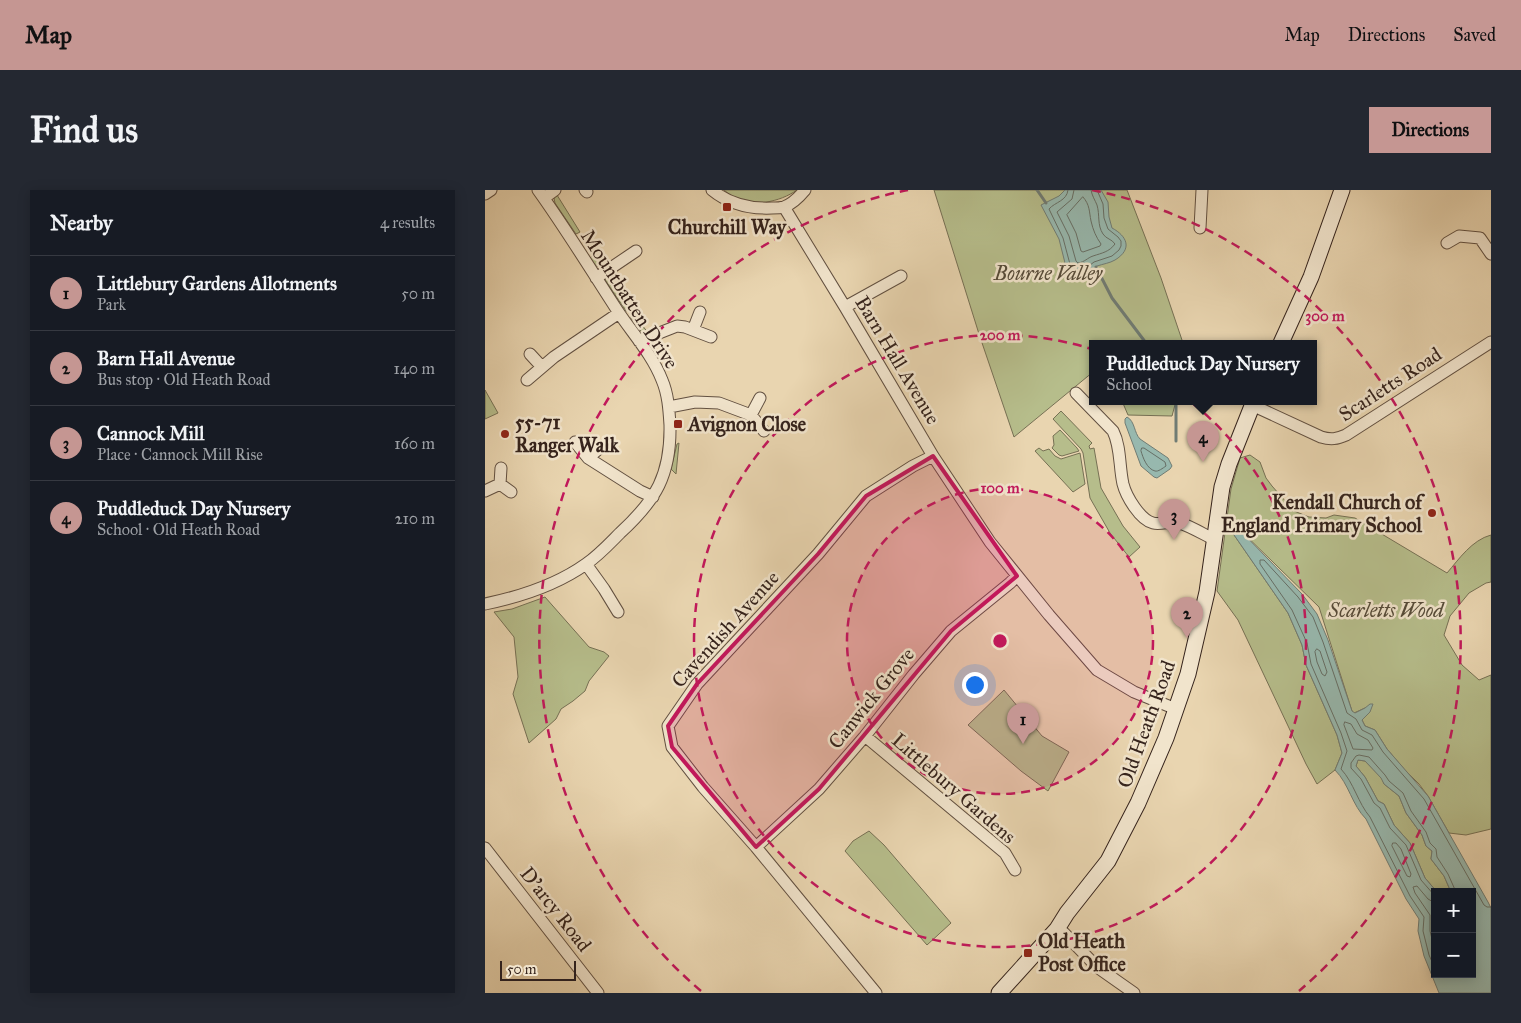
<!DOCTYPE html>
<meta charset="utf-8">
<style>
body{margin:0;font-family:"IM FELL Great Primer",serif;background:#242831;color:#f1f3f6}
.controls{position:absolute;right:15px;bottom:15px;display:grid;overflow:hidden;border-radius:0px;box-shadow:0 2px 12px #0003}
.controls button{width:45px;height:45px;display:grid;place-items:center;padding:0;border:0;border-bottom:1px solid #363941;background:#171b24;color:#f1f3f6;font:25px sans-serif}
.scale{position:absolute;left:15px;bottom:12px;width:76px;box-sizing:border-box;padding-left:5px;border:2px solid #35231c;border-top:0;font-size:14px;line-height:18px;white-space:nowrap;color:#35231c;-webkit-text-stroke:4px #f1e4cc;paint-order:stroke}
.you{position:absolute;left:489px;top:494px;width:18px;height:18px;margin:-12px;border:4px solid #fff;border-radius:50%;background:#1a73e8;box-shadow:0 0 0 8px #1a73e833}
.badge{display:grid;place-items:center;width:32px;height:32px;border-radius:50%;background:#c59692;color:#111;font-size:16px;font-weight:700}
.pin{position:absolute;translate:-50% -41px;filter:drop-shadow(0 1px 2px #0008)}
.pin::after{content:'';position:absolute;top:26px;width:18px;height:15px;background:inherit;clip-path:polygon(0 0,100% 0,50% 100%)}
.popup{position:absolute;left:604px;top:150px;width:228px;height:65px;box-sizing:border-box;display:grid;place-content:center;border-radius:0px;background:#171b24;filter:drop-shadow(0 1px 4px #0005);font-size:16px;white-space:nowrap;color:#9ea1a6}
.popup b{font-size:19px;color:#f1f3f6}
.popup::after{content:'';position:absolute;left:50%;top:100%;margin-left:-10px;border:10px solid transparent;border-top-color:#171b24}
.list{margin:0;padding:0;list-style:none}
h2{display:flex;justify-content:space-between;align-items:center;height:65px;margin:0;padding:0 20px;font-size:21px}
h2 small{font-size:16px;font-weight:400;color:#9ea1a6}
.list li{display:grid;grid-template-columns:32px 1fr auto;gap:15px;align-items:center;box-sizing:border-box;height:75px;padding:0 20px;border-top:1px solid #363941}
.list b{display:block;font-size:19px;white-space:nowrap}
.list p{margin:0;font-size:16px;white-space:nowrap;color:#9ea1a6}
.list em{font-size:16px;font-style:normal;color:#9ea1a6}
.map{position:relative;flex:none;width:1006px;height:803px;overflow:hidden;border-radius:0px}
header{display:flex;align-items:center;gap:30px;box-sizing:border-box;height:70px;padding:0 25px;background:#c59692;color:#111}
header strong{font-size:24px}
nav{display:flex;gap:28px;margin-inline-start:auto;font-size:18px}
.intro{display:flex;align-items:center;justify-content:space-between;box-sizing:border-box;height:120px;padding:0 30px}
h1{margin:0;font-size:35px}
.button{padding:12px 22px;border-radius:0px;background:#c59692;color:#111;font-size:18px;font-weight:700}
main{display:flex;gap:30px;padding:0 30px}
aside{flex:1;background:#171b24;border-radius:0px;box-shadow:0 2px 12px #0003}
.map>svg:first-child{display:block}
.green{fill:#b6bd8b;stroke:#767054}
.water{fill:#97b8ae;stroke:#707c74;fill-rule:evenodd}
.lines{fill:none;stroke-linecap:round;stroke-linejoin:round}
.shore{stroke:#666e65;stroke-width:1}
.stream{stroke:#707c74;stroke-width:3}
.street-casing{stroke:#625041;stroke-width:13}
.secondary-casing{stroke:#35231c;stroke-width:17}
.street{stroke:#f1e4cc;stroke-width:11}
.secondary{stroke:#f1e4cc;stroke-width:15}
.marked{fill:#c2185b;fill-opacity:0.2;stroke:#c2185b;stroke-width:4;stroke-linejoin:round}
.ring{fill:none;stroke:#c2185b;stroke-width:2.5;stroke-dasharray:9 6}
.poi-dot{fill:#8f2418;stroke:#f1e4cc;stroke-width:2}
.labels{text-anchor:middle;stroke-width:5;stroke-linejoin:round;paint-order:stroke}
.poi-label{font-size:20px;font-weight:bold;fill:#35231c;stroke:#f1e4cc;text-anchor:start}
.park-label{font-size:20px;font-style:italic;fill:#554a38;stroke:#f1e4cc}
.street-label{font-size:20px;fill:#35231c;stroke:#f1e4cc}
.centre{fill:#c2185b;stroke:#f1e4cc;stroke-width:2.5}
.ring-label{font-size:15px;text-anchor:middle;font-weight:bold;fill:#c2185b;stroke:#f1e4cc;stroke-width:5;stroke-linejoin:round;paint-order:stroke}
</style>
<header>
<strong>Map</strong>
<nav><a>Map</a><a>Directions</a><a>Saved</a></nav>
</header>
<div class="intro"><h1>Find us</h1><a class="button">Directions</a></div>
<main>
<aside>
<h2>Nearby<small>4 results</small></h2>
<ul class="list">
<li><span class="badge">1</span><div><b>Littlebury Gardens Allotments</b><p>Park</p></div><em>50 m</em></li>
<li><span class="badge">2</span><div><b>Barn Hall Avenue</b><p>Bus stop · Old Heath Road</p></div><em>140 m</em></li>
<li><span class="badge">3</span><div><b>Cannock Mill</b><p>Place · Cannock Mill Rise</p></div><em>160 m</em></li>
<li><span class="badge">4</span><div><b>Puddleduck Day Nursery</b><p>School · Old Heath Road</p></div><em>210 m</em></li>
</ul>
</aside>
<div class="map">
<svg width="1006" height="803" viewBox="0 0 1006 803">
<rect width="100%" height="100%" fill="#e9d5b0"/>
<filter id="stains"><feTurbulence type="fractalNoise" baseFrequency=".004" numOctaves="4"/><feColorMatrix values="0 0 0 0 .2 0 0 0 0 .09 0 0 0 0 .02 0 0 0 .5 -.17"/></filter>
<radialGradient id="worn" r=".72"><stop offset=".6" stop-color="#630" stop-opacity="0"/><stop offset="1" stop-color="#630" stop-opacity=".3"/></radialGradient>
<!-- green -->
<path class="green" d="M239,0H312C295,12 267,18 248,7C245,6 242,2 239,0Z
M449,0H642L676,88L698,153H608V182L529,247L494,144Z
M72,5L95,42L91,44L70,13L69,8Z
M110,63L119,76L116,77L111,76L105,68Z
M123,83L145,120L141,121L120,90L119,88Z
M149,125L164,144H158L145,127Z
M0,200L13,223L0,229Z
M637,211H691L687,226L643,225Z
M576,221L607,253L604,256L605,259L609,258L616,298L638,336L655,357L644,367L625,343L605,308L598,263L596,259L568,229Z
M575,240L592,258L594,261L577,266L574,265L567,258L569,255L568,246Z
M194,253L191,284L186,279L192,254Z
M554,258L558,261L564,259L570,266L576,269L595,263L600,294L588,302L550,261Z
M765,265L775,272L781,288L787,296L809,321L824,327L841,328L849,325L870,328L962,383C974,369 987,350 1006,345V392L1001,393L984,403L965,426L959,445L977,475L994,490L1006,485V639L981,645L964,643L943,606L934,594L919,579L902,559L890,540L880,536L877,530L885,522L880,518L869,523L867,521L834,417L748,333L747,342L803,423L817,455L821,475L852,545L857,563L850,580L832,594L821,574L753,430L732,401L746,299L755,268Z
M60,407L104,457L119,462L124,466L104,491L100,501L88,511L76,519L71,529L44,553L28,504L33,487L29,447L9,422L27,419Z
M519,500L557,546L584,562L563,601L536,581L483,535Z
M873,570L880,571L897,588L899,594L914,606L921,623L937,645L941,656L947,661L946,669L959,686L966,702H952L940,688L925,653L909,635L899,614L893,611L880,587L871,576Z
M384,641L399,655L466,733L442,755L360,661L368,651Z"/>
<!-- water -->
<path class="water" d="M580,0H616L623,12L624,27L627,38C642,46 648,59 630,70C625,73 618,74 612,76C608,78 606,81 602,83C597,85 589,85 583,85L574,49L556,15L574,6Z
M642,227C650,231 649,243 655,249L683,268L687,276L685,279L672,288L669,287L656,276L640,233V229Z
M748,333L817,404L832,424L843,450L867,521L870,523L880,518L885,514H888L885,522L877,530L880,536L890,540L902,559L943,606L1003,712L1006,718V803H954L939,766L933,741L934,729L921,709L881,629C867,615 864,594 850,580L857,563L852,545L821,475L817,455L803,423L747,342ZM873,570L880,571L896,588L899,594L914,606L921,623L937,645L941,656L947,661L946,669L959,686L966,702H987V784H950V702H952L940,688L925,653L909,635L899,614L893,611L880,587L871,576Z"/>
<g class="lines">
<!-- shore -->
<path class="shore" d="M583,0C582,11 570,12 564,19L578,48L586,78L589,80L600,79L609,72L627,66L634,60L636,56V51L633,47L623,39L619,28L618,14L612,0
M589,0L587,9L572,22L584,46L591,71L593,73C600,72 602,68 608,66C617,63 624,62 630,54C627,49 621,49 618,44C612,35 615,25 612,15C610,10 607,6 606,0
M598,7C605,15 604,21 606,31C608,40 611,47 616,54L615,56L598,62L596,61L591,43L582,25Z
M657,258H659L680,272L681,276C678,278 673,282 670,281C662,279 658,268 656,261Z
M832,459L835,461L842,482L840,486L837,484L832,472L830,462Z
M860,532L866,534L872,544L883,550L888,558L887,560L868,559L859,535Z
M908,653H911L916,659L926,684L925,687L922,686L907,656Z
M950,706L936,690L921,655L905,638L895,618L889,613L876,589L866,578V573L871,566L874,565L884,567L900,585L904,591L918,603L926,621L941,642L945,653L951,659L952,667L963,684L971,702
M950,713L943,709L932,696L928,697L930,703L945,725V741L950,761
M950,778L944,765L938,741L939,727L925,706L885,627C873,613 869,593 856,579L862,561L856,543L826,474L822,453L807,420L775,374V370H779L813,407L828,427L838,452L862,523L871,529L877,540L887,545L898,562L939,609L999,715L1002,717H1006"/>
<!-- stream -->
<path class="stream" d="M552,0L561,13
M611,77L627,108L661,153
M691,251V211"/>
<!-- street casing -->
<g class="street-casing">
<path id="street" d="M100,0L102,2
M227,0C244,14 265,19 287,18C290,18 295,18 299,17C307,14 315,6 320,0
M0,4L6,0
M59,8L70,0
M299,17L360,117L448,266L505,352L564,425L612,480L649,502L691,519
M715,38L717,0
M962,53L974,46L995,48L1006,64
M111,88L151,61
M360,117L416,86
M208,140L215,122
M154,151L192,136L200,137L226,147
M45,164L57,177
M42,190L69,167L134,123
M591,203L628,241C636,257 634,276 638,294C641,306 655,330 668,333C677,335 686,330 695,333C707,337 718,344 730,350
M767,215L836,247C846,250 852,249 861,245L1006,152
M184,217L210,212L234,213L266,225L279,241
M266,225L275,208
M90,252L103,268L155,301L168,307
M103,268L117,256
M15,294L26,302
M0,301L15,294L16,278
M101,374L119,399L133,422
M0,414C34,407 73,394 101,374C114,365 124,354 135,343C171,310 186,285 185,235C184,219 183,204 177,190C167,164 147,143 132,120C106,80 81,39 53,0
M380,546L520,663L530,680
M271,657L334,599L380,546L429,484L466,441L525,393L532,386
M0,658L113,803
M572,739L579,743L612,777L649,803
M391,803L271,657L218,597L187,557L183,536L212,494L333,364L381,306L428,276L448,266"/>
</g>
<!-- secondary casing -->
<g class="secondary-casing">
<path id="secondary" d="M796,153L826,87L857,0
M514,803L572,739L582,723L623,671L653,613L681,548L703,484L722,402L737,297L744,274L769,211"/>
</g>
<!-- street -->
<use href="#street" class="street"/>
<!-- secondary -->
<use href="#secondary" class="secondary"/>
</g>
<!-- marked area -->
<path class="marked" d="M448,266L532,386L466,441L334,599L271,657L187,557L183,536L212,494L333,364L381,306Z"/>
<!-- distance rings -->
<circle cx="515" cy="451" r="153" fill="#c2185b" fill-opacity=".12"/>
<g class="ring">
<circle cx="515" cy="451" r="153"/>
<circle cx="515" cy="451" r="306"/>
<path d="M216 801A460 460 0 0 1 423 0M607 0A460 460 0 0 1 814 801"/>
</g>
<!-- markers -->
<g class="poi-dot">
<rect x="237" y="12" width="10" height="10" rx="2.5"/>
<rect x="188" y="229" width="10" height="10" rx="2.5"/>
<circle cx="20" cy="244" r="5"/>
<circle cx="947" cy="323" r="5"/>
<rect x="538" y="758" width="10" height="10" rx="2.5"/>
</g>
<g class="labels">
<!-- poi labels -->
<g class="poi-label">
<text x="242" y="44" text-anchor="middle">Churchill Way</text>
<text x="30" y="239">55-71<tspan x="30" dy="23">Ranger Walk</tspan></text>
<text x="203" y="241">Avignon Close</text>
<text x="937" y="319" text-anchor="end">Kendall Church of<tspan x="937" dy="23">England Primary School</tspan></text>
<text x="553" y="758">Old Heath<tspan x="553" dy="23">Post Office</tspan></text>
</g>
<!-- park labels -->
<g class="park-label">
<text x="563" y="90">Bourne Valley</text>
<text x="901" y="427">Scarletts Wood</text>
</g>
<!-- street labels -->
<g class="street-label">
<text transform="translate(145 109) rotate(57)" y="7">Mountbatten Drive</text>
<text transform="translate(413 170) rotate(59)" y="7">Barn Hall Avenue</text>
<text transform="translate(905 194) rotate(-33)" y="7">Scarletts Road</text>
<text transform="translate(240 439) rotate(-48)" y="7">Cavendish Avenue</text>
<text transform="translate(386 508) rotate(-51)" y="7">Canwick Grove</text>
<text transform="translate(661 534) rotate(-70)" y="7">Old Heath Road</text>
<text transform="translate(469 598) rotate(41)" y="7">Littlebury Gardens</text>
<text transform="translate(71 719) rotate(52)" y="7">D'arcy Road</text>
</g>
</g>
<circle cx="515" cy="451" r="8" class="centre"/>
<g class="ring-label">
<text x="840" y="131">300 m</text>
<text x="515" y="150">200 m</text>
<text x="515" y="303">100 m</text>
</g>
<rect width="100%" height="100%" filter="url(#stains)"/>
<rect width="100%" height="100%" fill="url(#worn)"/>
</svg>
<div class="controls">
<button>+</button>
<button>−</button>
</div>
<div class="scale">50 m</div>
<div class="you"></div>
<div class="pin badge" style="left:538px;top:554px">1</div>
<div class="pin badge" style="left:702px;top:448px">2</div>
<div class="pin badge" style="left:689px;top:350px">3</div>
<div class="pin badge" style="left:718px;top:272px">4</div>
<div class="popup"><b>Puddleduck Day Nursery</b>School</div>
</div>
</main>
